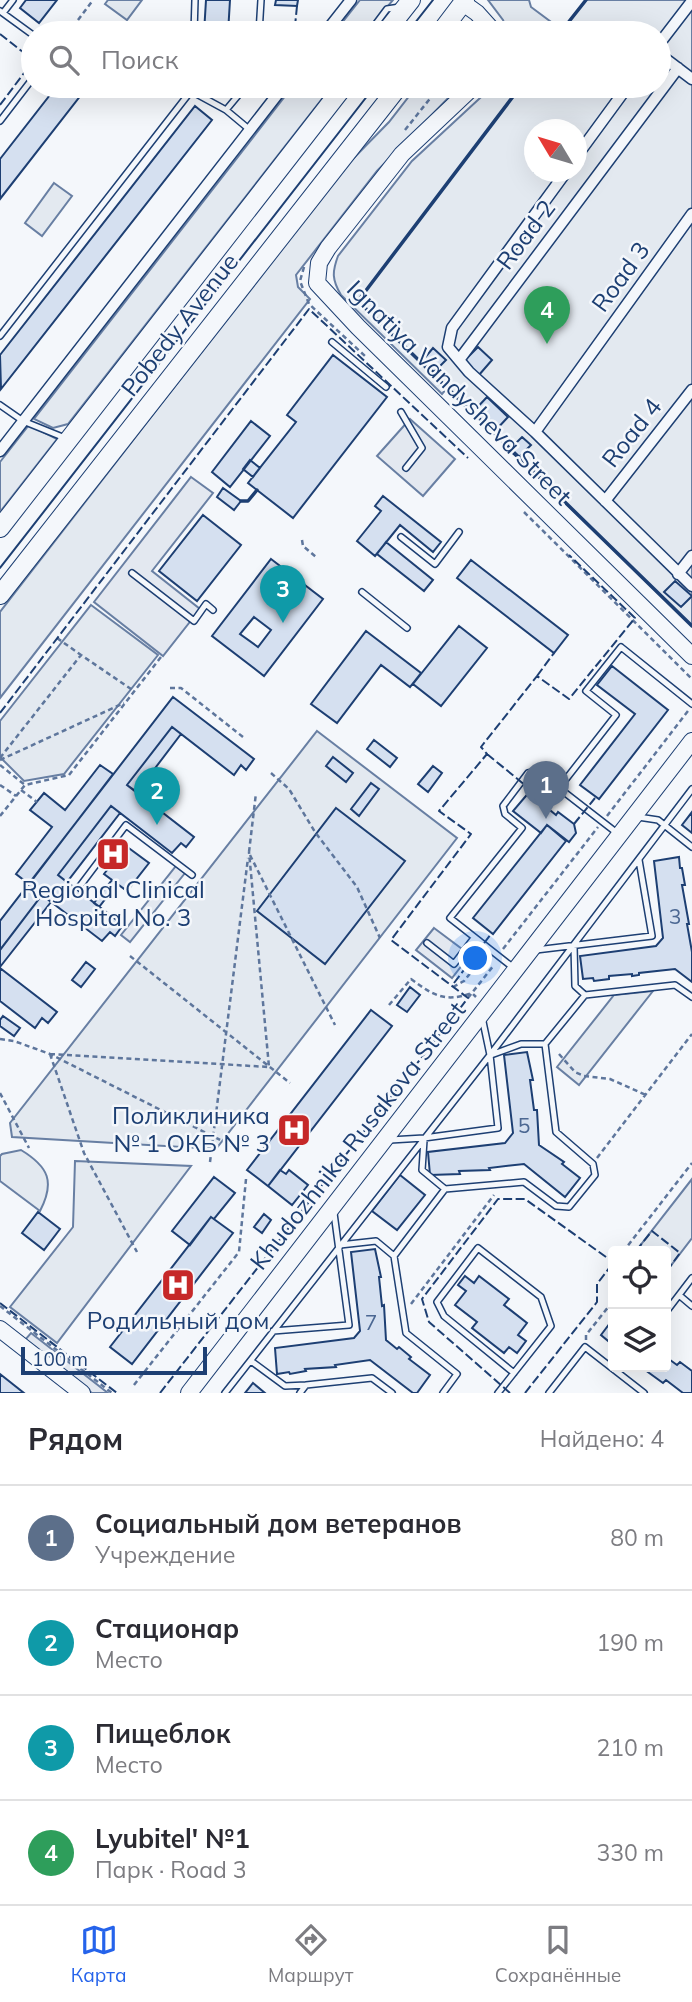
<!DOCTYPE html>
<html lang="ru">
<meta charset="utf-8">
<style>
body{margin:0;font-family:Mulish,sans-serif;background:#f2f2f3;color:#2b2b33}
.controls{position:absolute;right:21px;bottom:21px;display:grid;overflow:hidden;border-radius:7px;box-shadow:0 7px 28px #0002}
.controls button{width:63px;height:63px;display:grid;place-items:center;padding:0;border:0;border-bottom:2px solid #e1e1e2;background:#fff;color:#2b2b33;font:35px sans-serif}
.compass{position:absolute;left:524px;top:119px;width:63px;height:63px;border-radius:50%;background:#fff;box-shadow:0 7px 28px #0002;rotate:308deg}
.scale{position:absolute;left:21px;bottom:18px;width:186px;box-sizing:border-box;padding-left:7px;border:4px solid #1d3f73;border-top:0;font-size:19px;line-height:24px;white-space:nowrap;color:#1d3f73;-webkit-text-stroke:5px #f4f7fb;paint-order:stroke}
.you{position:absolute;left:476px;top:959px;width:24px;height:24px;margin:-18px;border:5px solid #fff;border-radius:50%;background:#1a73e8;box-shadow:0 0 0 10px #1a73e833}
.badge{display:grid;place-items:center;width:46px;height:46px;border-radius:50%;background:#2563eb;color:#fff;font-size:23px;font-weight:700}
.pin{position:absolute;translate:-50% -58px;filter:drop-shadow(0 2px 4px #0008)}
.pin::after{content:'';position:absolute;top:37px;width:24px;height:21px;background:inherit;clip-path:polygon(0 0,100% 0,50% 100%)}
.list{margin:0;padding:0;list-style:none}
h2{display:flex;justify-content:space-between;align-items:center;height:91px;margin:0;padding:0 28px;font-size:30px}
h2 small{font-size:23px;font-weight:400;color:#7c7c81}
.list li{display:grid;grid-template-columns:46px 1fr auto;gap:21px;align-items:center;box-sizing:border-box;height:105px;padding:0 28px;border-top:2px solid #e1e1e2}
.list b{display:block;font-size:26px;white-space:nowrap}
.list p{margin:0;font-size:23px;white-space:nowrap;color:#7c7c81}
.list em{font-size:23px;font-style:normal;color:#7c7c81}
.icon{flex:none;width:38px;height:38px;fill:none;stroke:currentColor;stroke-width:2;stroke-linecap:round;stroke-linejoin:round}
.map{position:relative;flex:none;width:692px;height:1393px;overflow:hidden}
.search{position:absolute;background:#fff;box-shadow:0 7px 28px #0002;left:21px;right:21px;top:21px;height:77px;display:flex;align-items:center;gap:18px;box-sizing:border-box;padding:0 24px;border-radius:38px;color:#7c7c81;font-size:26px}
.sheet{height:511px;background:#fff}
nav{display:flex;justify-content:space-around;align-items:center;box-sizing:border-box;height:98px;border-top:2px solid #e1e1e2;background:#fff;font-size:19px;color:#7c7c81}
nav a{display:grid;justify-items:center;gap:4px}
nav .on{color:#2563eb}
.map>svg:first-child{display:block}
.green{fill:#e3e9f0;stroke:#687fa3;stroke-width:2;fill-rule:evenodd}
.parking{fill:#e3e8f0;stroke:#687fa3;stroke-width:2}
.building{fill:#d5e0f0;stroke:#1d3f73;stroke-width:2;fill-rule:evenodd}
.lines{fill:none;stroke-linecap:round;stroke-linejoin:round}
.lane-casing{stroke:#1d3f73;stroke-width:8}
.street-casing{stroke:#1d3f73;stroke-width:13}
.secondary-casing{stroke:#1d3f73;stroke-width:18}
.primary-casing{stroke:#1d3f73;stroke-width:20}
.path{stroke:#5e769c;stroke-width:2.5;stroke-dasharray:5 3.5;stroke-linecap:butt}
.lane{stroke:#f4f7fb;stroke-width:5}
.street{stroke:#f4f7fb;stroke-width:10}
.secondary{stroke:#f4f7fb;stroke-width:16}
.primary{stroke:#f4f7fb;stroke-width:18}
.tram{stroke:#1d3f73;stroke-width:2}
.fence{stroke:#1d3f73;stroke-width:2;stroke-dasharray:9 3.5;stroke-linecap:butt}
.wall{stroke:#1d3f73;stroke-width:3.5}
.labels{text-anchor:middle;stroke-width:5;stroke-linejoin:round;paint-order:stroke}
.number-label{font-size:21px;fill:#4b6792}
.street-label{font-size:24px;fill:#1d3f73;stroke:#f4f7fb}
.poi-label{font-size:24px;fill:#1d3f73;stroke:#f4f7fb}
</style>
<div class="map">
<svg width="692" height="1393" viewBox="0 0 692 1393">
<rect width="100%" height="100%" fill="#f4f7fb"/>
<!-- green -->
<path class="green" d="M108,0H142L127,20L105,4Z
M360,0H393L365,33H334Z
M488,0H529L531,7L562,30L586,0H692V626L447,388L442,394L341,295C332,280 332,272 338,256L412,161L493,86H659V33H508L503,20ZM534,130H576V172H534Z
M293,86H332L68,424L53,428L34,419Z
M417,86H460L377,171L296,275L298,287L310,299L0,698V612L343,169L389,122Z
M54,183L72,196L42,236L25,223Z
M29,425L57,439L0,512V462Z
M91,605L158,655L64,774L24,781L0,757V721Z
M317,731L457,838L216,1149L12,1137L10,1123Z
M653,991L579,1085L557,1067L614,995Z
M21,1150C49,1167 55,1182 40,1211L0,1181V1156L2,1154Z
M75,1161L191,1166L57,1343L10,1307L73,1227Z
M692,1179V1238L666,1272V1251H636Z"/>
<!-- parking -->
<path class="parking" d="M410,419L455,459L423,496L377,456Z
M191,477L213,493L152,571L200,609L163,656L94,602Z
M176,866L185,873L130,942L121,935Z
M434,928L470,955L452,978L416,950Z
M31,1333L108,1393H92L24,1341Z"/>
<!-- building -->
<path class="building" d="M26,0H57L39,23L20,8Z
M206,0H230L228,33H204Z
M276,0H298L297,6L275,5Z
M57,86H88L0,199V159Z
M195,106L212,120L1,389L0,355Z
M478,347L492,360L479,375L464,361Z
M433,348L446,360L434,372L422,361Z
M333,355L387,397L293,518L248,483L296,422L287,415Z
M487,397L508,417L494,432L473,412Z
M251,421L270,436L230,487L212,472Z
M522,437L531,445L518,458L509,450Z
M250,460L260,468L253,477L243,469Z
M223,488L241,501L234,510L217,497Z
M383,496L441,542L433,552L400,525L375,556L357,541L381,511L375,506Z
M203,515L241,545L197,601L159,571Z
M386,542L433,580L424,591L377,554Z
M271,559L323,599L264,676L212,636ZM254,617L271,630L258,647L240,634Z
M471,560L568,635L554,653L457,578Z
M675,581L692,596L681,607L664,592Z
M459,626L487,648L441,706L413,684Z
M366,631L421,673L410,687L381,665L337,723L311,704Z
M612,666L668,710L599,799L580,785L635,714L597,685Z
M173,697L254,759L246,770L241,765L234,775L172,727L127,785L194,837L186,847L181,843L172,853L111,806L58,875L123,925L115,936L110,932L102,941L42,895L0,950V921Z
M172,727L181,734L137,792L127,785Z
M374,740L397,758L390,767L367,749Z
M333,757L353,773L346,782L326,766Z
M100,765L113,774L29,884L16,874L52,827L30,810L44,793L65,810Z
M433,766L442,773L428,792L418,784Z
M371,783L379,789L359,816L351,809Z
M531,790L542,799L540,802L556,815L558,812L574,824L576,833L569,842L547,825L541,833L513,811Z
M111,806L120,813L67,882L58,875Z
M336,808L405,861L325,964L257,911Z
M692,812V833L682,825Z
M547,825L566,841L493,934L473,918Z
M126,846L149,863L127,891L104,874Z
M679,857L680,868H682L685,885H682L689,924H687L692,952V982L675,969L639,973V975L632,976V974L609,976V979L594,981L593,978L583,979L580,956L656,946L663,938L654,861Z
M112,880L117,884L99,907L94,903Z
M42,895L51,902L0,967V950Z
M86,962L95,969L81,987L72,980Z
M0,968L57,1012L48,1023L42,1018L35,1028L0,1001Z
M410,987L420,995L407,1012L397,1005Z
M371,1010L392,1026L268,1186L247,1170Z
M3,1016L20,1028L14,1036L0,1026V1020Z
M527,1052L533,1080H530L534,1110H537L539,1145L564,1162L562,1164L580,1178L565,1197L524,1164L489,1168L490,1170L459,1171L460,1174L430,1175L428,1152L505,1143L513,1133L504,1055Z
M280,1170L286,1174L289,1170L308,1185L292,1205L268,1186Z
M400,1175L425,1195L397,1230L372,1211Z
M214,1177L235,1193L214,1219L211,1217L190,1245L172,1231Z
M38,1212L60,1229L44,1250L22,1233Z
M264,1214L271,1220L262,1233L254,1227Z
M211,1217L233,1233L132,1364L110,1347Z
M375,1249L381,1277H379L382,1306L384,1305L386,1340L397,1349L399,1347L411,1357L409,1359L430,1375L417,1393H413L370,1360L335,1365L336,1367L305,1369L306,1371L290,1374L289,1372L277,1374L275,1348L354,1338L360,1331L351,1252Z
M465,1276L474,1283L479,1276L509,1299L504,1305L527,1323L518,1335L526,1341L517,1353L509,1347L504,1353L472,1328L477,1322L455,1305L466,1291L458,1285Z
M613,1319V1345L601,1335Z
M666,1357L677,1365L680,1362L692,1371V1393H683L666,1380L663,1383L641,1367H666Z
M0,1374L24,1393H0Z
M253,1383L265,1393H245Z"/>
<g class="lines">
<!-- lane casing -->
<g class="lane-casing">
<path id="lane" d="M0,11L33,35
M3,13L13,0
M68,33L73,26L86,33
M194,33L195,0
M259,33L261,0
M369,33L387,9L400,7
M171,86L191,91L226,110L250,130
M226,110L246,86
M0,121L33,78
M0,336L191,91V86
M332,342L386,387
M0,405L23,421L65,438
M401,412L422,448L406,468
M401,537L435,564L459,532
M132,573L194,621L206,604L213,610
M362,592L407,628
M559,788L616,715L586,691L621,647L692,704
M638,817L658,820L692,847
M80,886L126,825L192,875
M427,943L454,964L474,938
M574,946L575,986L585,995
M536,950L652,936L639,860
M515,969L450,918L522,828L505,814L503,806L528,773L537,771L617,833
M545,1044L585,995L675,985L692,997
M390,1140L424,1138L498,1128L490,1055L482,1017
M424,1140L422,1170L445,1189
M340,1245L376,1241L394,1256
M692,1278L679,1295L692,1306
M666,1312L679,1295
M273,1331L349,1325L334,1213
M251,1361L285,1386L306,1385
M225,1393L490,1055L692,789
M300,1393L306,1385L372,1378L392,1393
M443,1393L457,1374L406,1333L394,1256L445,1189L524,1182L556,1206L569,1207L595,1175L593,1164L556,1132L545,1044H521L491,1055
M498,1393L551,1326L541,1297L478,1248L437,1302L444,1316L514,1373
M549,1393L585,1347L644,1393"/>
</g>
<!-- street casing -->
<g class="street-casing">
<path id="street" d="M325,33L351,0
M659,44L692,1
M659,54L692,79
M576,157L628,86
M566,172L452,328L448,347L469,372L535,432L692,586
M459,360L678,68
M535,432L692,214
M0,451L284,86
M605,501L692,390
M678,574L692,556"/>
</g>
<!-- secondary casing -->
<g class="secondary-casing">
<path id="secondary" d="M463,3L477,13L495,33
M474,86L402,154L328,248L319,263L317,283L358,327L692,656
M0,1329L82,1393
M189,1393L692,741"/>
</g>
<!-- primary casing -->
<g class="primary-casing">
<path id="primary" d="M385,33L411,0
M440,33L465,0
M0,528L344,86
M0,595L399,86"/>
</g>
<!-- path -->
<path class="path" d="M78,20L93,0
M405,130L440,86
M304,267L300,281L309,304L365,356
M524,512L692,679
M302,540L303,546L316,557
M57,638L81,655
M170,688H181L243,737
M0,758L81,655L134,691
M0,760L124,703
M0,765L25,785
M271,773L289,789L315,832L357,887L380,938
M0,785L16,796
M21,790L37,802
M0,816L25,785L69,775L161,657
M607,816L688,711
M249,852L256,793
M250,855L335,1025
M503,949L598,827
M130,956L290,1083
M453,987L464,981L485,955
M468,998L494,965
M389,1005L411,979C433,995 444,1003 472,993L476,997
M0,1039L14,1041L50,1054L238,1149
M50,1054L269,1067L249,852
M50,1054L84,1153L137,1252
M559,1054L575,1072L584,1076L610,1079L646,1095
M0,1093L29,1148
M597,1158L692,1034
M210,1162L248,858
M630,1251L626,1248L692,1163
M411,1304L494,1195
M0,1306L112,1393
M586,1340V1335L613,1301
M134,1385L239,1252L246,1179"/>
<!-- lane -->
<use href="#lane" class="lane"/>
<!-- street -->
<use href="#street" class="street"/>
<!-- secondary -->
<use href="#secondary" class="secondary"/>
<!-- primary -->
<use href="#primary" class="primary"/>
<!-- tram -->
<path class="tram" d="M407,33L433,0
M0,568L375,86"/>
<!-- fence -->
<path class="fence" d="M297,6L295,26L302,30L299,33
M0,34L33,60
M248,86L254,91L258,86
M0,105L33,61
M537,676L554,653
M0,713L309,309L468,458
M487,754L531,790
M574,824L595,798
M454,983L491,934
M636,1251L652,1231L680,1253L666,1272
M0,1303L117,1393
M160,1393L468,998L391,940L471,834L439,811L487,754L481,747L537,676L569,699L635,618L569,555
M510,1393L429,1322L422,1299L498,1199H525L613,1262
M525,1393L597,1302V1284L613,1263"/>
<!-- wall -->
<path class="wall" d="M560,33L586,0
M476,416L358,301L521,86
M491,430L692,626
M241,501H248L257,490"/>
</g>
<!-- icons -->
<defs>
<g id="hospital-square" transform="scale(1.75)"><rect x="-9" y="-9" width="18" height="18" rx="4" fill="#c62828" stroke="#f4f7fb"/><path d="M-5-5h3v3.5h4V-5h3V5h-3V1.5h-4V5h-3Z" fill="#fff"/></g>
</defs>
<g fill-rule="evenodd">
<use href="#hospital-square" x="113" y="854"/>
<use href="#hospital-square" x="294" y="1130"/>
<use href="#hospital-square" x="178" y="1285"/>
</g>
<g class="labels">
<!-- number labels -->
<g class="number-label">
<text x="675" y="924">3</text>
<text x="524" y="1133">5</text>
<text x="371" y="1330">7</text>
</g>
<!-- street labels -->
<g class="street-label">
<text transform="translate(526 235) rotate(-53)" y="8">Road 2</text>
<text transform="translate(621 277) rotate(-54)" y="8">Road 3</text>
<text transform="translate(180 325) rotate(-52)" y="8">Pobedy Avenue</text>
<text transform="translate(459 393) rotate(45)" y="8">Ignatiya Vandysheva Street</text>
<text transform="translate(632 433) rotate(-52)" y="8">Road 4</text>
<text transform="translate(358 1136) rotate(-52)" y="8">Khudozhnika Rusakova Street</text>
</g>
<!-- poi labels -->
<g class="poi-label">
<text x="113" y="898">Regional Clinical<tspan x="113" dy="28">Hospital No. 3</tspan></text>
<text x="270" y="1124" text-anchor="end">Поликлиника<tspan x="270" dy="28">№ 1 ОКБ № 3</tspan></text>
<text x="178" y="1329">Родильный дом</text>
</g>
</g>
</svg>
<div class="controls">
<button><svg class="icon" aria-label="locate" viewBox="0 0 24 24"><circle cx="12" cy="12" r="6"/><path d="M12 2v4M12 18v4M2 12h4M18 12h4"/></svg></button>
<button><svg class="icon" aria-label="layers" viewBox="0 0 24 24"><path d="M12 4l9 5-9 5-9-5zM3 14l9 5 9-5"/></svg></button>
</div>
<svg class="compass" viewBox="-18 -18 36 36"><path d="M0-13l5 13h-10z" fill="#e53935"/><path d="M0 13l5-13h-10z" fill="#7c7c81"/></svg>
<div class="scale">100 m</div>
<div class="you"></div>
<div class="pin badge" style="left:546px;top:819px;background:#5c6f8a">1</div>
<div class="pin badge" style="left:157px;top:825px;background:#0f9aa8">2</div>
<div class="pin badge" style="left:283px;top:623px;background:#0f9aa8">3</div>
<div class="pin badge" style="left:547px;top:344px;background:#2e9e5b">4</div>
<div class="search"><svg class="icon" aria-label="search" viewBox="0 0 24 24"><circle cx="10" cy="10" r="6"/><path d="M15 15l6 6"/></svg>Поиск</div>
</div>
<section class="sheet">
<h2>Рядом<small>Найдено: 4</small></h2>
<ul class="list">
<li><span class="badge" style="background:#5c6f8a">1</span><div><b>Социальный дом ветеранов</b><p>Учреждение</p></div><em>80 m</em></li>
<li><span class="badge" style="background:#0f9aa8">2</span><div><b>Стационар</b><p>Место</p></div><em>190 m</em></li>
<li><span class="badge" style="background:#0f9aa8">3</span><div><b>Пищеблок</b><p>Место</p></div><em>210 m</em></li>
<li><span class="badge" style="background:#2e9e5b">4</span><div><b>Lyubitel' №1</b><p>Парк · Road 3</p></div><em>330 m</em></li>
</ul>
</section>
<nav>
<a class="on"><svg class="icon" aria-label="map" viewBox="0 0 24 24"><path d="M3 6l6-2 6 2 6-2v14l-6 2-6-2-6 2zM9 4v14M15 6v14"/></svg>Карта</a>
<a><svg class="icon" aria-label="directions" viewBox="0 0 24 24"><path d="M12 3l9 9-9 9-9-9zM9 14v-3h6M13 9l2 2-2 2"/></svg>Маршрут</a>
<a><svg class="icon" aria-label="saved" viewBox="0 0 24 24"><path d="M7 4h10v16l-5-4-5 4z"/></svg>Сохранённые</a>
</nav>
